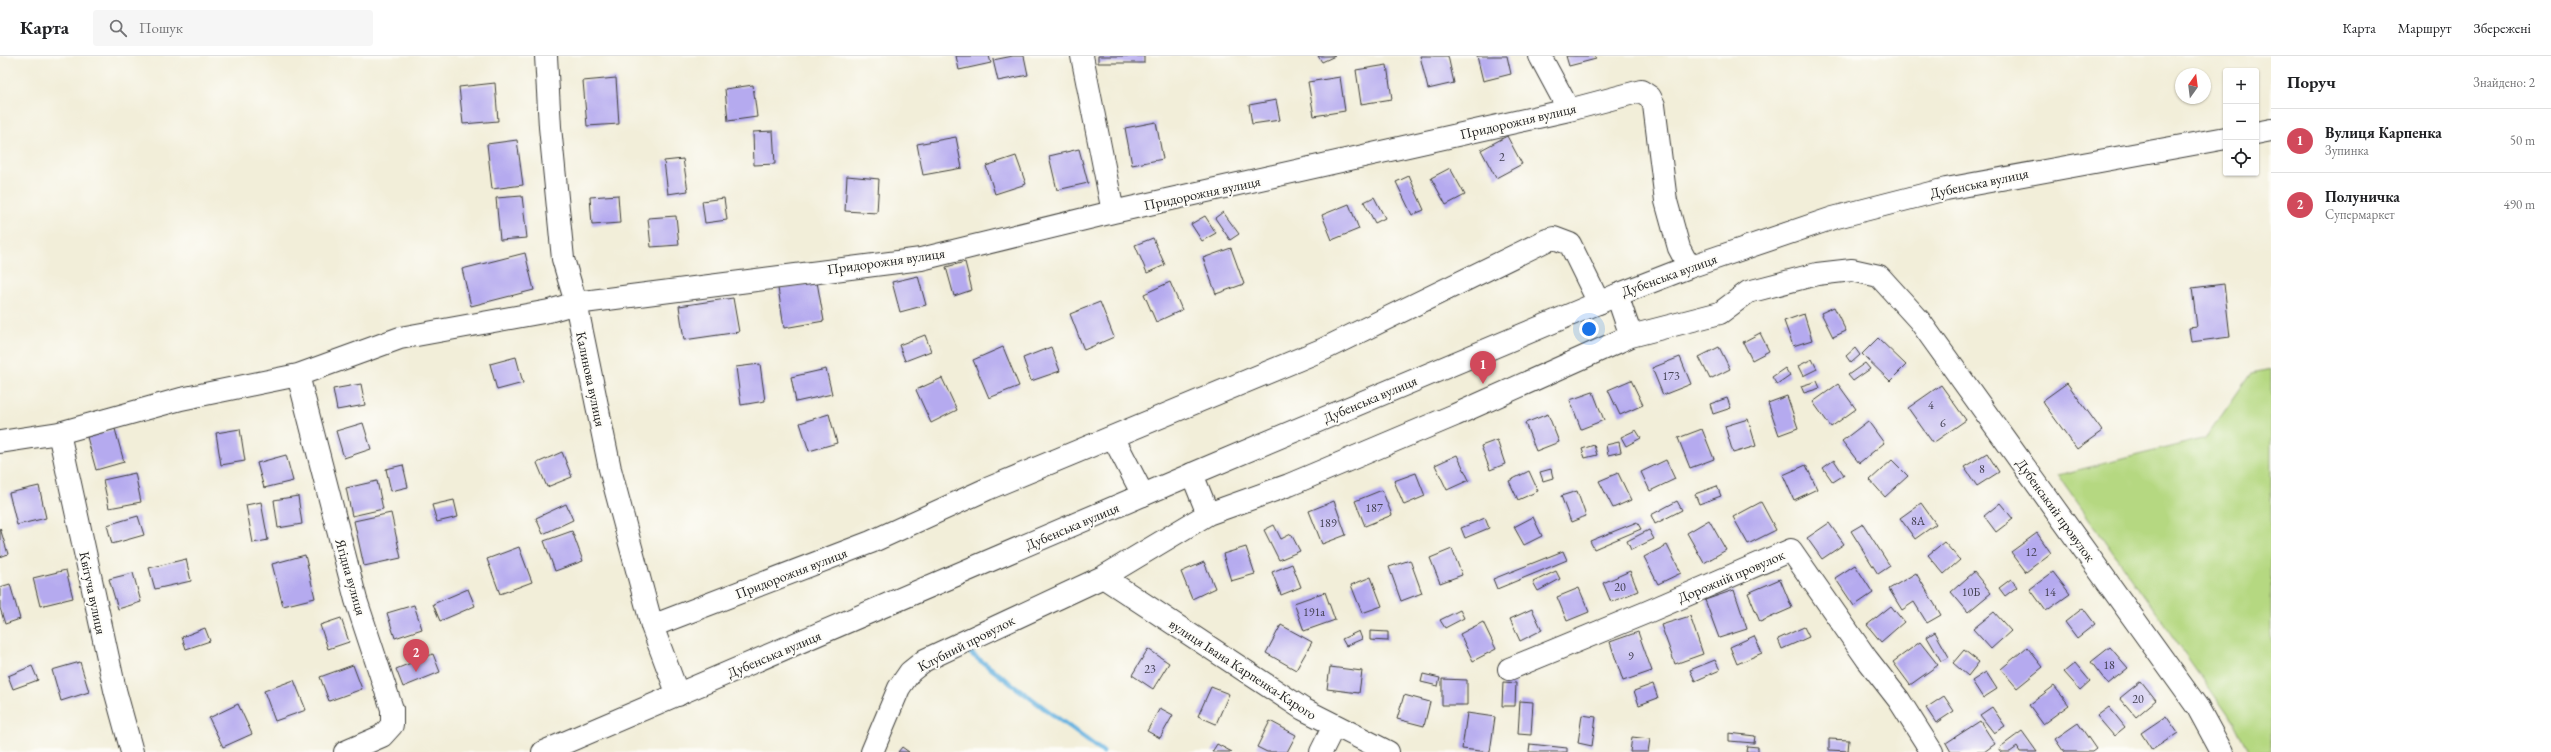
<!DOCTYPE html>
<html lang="uk">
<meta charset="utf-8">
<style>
body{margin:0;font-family:"EB Garamond",serif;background:#f6f6f6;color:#202124}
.controls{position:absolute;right:12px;top:12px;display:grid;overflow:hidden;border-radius:4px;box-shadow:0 1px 3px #0004}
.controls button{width:36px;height:36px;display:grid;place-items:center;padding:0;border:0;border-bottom:1px solid #e0e0e0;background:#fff;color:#202124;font:20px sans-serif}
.compass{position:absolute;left:2175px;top:12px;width:36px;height:36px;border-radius:50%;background:#fff;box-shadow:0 1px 3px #0004;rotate:14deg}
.you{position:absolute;left:1589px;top:273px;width:14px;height:14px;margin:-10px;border:3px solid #fff;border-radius:50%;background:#1a73e8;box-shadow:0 0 0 6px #1a73e833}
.badge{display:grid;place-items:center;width:26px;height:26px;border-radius:50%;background:#d1495b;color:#fff;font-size:13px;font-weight:700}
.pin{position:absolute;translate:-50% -33px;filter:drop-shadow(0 1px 2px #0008)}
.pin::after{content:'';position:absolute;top:21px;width:14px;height:12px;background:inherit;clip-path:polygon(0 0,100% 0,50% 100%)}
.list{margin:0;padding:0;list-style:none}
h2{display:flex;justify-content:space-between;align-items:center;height:52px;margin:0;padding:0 16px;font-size:17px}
h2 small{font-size:13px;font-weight:400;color:#757577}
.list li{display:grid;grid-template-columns:26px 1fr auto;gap:12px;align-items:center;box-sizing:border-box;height:64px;padding:0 16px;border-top:1px solid #e0e0e0}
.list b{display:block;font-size:15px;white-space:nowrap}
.list p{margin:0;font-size:13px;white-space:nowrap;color:#757577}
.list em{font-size:13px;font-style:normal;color:#757577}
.icon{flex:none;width:22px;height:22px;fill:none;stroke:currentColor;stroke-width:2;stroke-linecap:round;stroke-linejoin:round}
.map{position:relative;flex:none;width:2271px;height:696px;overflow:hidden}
header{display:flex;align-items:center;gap:24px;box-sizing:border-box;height:56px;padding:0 20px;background:#fff;border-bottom:1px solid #e0e0e0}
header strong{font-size:19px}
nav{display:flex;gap:22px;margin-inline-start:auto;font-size:14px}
.search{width:280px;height:36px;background:#f6f6f6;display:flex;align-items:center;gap:10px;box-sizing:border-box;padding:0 14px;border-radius:4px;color:#757577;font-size:15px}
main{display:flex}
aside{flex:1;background:#fff}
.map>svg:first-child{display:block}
.green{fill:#b5d881;stroke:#687a4e}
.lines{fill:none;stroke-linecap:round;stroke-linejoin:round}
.stream{stroke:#67b3e0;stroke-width:5}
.building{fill:#b5aaef}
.minor-casing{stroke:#3c3c38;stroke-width:24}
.major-casing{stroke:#3c3c38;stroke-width:24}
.minor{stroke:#fff;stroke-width:22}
.major{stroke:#fff;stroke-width:22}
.labels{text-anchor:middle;stroke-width:4;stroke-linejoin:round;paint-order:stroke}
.number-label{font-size:12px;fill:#424051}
.street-label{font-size:14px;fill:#1c1c1c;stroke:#fdfcf7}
</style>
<header>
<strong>Карта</strong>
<div class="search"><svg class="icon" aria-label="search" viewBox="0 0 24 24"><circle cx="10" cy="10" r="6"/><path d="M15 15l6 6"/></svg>Пошук</div>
<nav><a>Карта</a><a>Маршрут</a><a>Збережені</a></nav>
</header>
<main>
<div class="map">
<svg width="2271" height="696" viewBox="0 0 2271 696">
<rect width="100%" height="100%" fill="#fdfcf7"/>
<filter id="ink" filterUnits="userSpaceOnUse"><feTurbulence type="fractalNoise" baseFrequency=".025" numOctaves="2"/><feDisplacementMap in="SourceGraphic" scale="8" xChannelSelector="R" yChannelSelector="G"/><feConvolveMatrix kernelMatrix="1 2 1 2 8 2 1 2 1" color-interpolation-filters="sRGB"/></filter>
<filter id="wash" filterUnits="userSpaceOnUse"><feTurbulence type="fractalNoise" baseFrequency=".012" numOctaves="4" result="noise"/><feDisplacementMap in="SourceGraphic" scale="16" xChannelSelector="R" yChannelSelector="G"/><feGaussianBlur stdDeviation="0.9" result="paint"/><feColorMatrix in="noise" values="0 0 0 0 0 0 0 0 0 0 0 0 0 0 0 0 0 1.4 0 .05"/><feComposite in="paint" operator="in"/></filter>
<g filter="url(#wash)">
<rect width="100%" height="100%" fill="#f2eed9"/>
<!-- green -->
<path class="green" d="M2271,313V696H2249L2234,667L2058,419L2206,382L2251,317Z"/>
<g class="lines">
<!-- stream -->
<path class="stream" d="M965,593L1103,696"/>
</g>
<g id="blocks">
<!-- building -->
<path class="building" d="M956,0H989L991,7L959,14Z
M1013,0H1024L1028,19L998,25L993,4Z
M1098,0H1144V7H1098Z
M1318,0H1335L1322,6Z
M1420,0H1448L1454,27L1428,33Z
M1477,0H1507L1511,18L1483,25Z
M1566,0H1595L1596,3L1569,10Z
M1387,9L1392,43L1361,48L1356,14Z
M1340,21L1345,55L1314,60L1308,26Z
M616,22L619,68L587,70L583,25Z
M495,27L498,65L463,68L459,31Z
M753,29L757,61L728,65L725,33Z
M1276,44L1280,64L1252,68L1249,49Z
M1156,66L1163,103L1132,109L1125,72Z
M773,75L775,108L754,109L753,76Z
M1507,80L1522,108L1496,122L1481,94Z
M956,81L962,112L923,119L917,88Z
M517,84L523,129L492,133L487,88Z
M1079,93L1088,127L1057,134L1049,100Z
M1016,100L1026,128L995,138L986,110Z
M683,103L688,135L668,138L664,105Z
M1450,112L1465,139L1446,149L1431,122Z
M847,120L879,123L877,157L845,155Z
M1409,120L1424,154L1412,159L1396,126Z
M618,139L620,167L592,169L590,141Z
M522,140L527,182L500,184L496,142Z
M1374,141L1385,162L1375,167L1364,146Z
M724,142L727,164L705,167L702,145Z
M1349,148L1359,173L1332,184L1322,159Z
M1223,156L1239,178L1230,184L1215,162Z
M676,160L679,189L651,191L648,162Z
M1205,160L1216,177L1202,185L1191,168Z
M1153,182L1165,209L1147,217L1135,189Z
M1231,192L1244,228L1216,238L1203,202Z
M525,197L534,234L471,250L462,213Z
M965,206L972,234L954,240L946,211Z
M918,220L926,249L900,256L892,226Z
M817,226L824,265L784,272L778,232Z
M1170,226L1182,254L1156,266L1144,238Z
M2224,228L2230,281L2191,286L2189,272L2197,271L2192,232Z
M733,242L739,276L684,284L679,250Z
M1100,246L1114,281L1084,294L1070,258Z
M1834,251L1846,275L1833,281L1821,257Z
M1804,258L1812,284L1793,290L1784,265Z
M1760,277L1769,295L1752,304L1743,286Z
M925,279L931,295L905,305L899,289Z
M1878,282L1906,309L1890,325L1862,298Z
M1003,291L1019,330L989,342L973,304Z
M1051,291L1060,315L1031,325L1023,302Z
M1719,291L1730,313L1710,323L1699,301Z
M1855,292L1860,299L1851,307L1846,300Z
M516,301L523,327L497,334L490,308Z
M1680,301L1691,328L1663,339L1652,312Z
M1812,303L1817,313L1803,320L1798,310Z
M1865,307L1870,313L1853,325L1848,319Z
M760,308L765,345L741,349L736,311Z
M1785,312L1790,320L1777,329L1772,321Z
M826,313L832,338L796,346L791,321Z
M942,322L957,354L931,367L916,334Z
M1631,324L1643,349L1620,359L1608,334Z
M1817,325L1820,332L1804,337L1801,330Z
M2067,327L2102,375L2077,393L2042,345Z
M361,328L365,349L337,354L333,333Z
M1838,328L1856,353L1831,371L1813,346Z
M1941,329L1966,364L1933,387L1908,352Z
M1593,336L1604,364L1581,373L1570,344Z
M1787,340L1798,372L1779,379L1768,347Z
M1727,342L1731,352L1713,358L1710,348Z
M829,358L837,387L809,395L800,367Z
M1548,358L1559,386L1536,395L1525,367Z
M1748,363L1756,390L1733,397L1725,370Z
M1868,365L1884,387L1859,407L1842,385Z
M363,367L371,393L344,402L336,375Z
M115,373L124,406L96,414L87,381Z
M240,373L245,405L221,409L216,377Z
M1702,373L1714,403L1690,412L1678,382Z
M1636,374L1641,382L1626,390L1621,381Z
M1497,384L1505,408L1490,414L1481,390Z
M1619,386L1621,396L1608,399L1606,389Z
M1594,389L1597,399L1585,402L1582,393Z
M562,396L572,421L547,431L537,407Z
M1987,397L1999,416L1977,430L1964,411Z
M286,399L293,425L264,432L257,407Z
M1457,399L1469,424L1447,434L1435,409Z
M1666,404L1675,423L1650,435L1641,416Z
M1834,404L1844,419L1833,426L1823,412Z
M1892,404L1908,420L1885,441L1870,424Z
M403,409L408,431L391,435L386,413Z
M1806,409L1817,433L1794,444L1783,419Z
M1551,413L1553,422L1543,425L1540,416Z
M1529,415L1538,435L1518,444L1509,425Z
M135,417L141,446L109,452L103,424Z
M1416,417L1425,440L1404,449L1394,425Z
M1618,417L1631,444L1613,452L1599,425Z
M377,425L383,453L352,460L346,432Z
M39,430L46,462L17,469L9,437Z
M1717,430L1721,440L1699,448L1695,438Z
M1382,434L1392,459L1365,470L1355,445Z
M1577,435L1586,460L1571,466L1561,440Z
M298,440L302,468L278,472L274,444Z
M454,444L458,461L437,466L432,449Z
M1334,445L1346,479L1322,488L1309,455Z
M1677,445L1682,454L1655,468L1651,459Z
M261,446L268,484L253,487L246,449Z
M1761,446L1776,474L1748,488L1733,461Z
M1921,447L1936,468L1915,483L1900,462Z
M2000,447L2013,463L1996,476L1984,460Z
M566,448L573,464L543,478L536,462Z
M391,457L401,502L364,510L354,465Z
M138,460L144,479L112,488L107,469Z
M1533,461L1542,480L1524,489L1514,471Z
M1485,462L1489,472L1465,482L1461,472Z
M1709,464L1726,494L1704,507L1687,477Z
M1637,466L1641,473L1594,493L1590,485Z
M1829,467L1844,488L1822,503L1807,482Z
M1863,468L1890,510L1878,518L1851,475Z
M1274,469L1281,483L1291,478L1300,495L1279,504L1264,474Z
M0,472L8,498L0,501Z
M1649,474L1654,483L1631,494L1627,485Z
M572,475L583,505L555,515L544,485Z
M2037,477L2051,497L2026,516L2011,496Z
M1944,486L1960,504L1944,518L1928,499Z
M1667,489L1681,517L1658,528L1644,501Z
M519,491L532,526L500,538L487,503Z
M1246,491L1255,518L1231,525L1223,498Z
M1452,493L1462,519L1440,527L1430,502Z
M1563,495L1567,504L1497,533L1493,523Z
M305,499L315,542L283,550L272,508Z
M186,503L191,525L155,533L149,512Z
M1410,504L1422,537L1401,545L1389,511Z
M1204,506L1215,532L1192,543L1181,516Z
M1292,508L1301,531L1281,539L1272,516Z
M1855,509L1873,537L1854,550L1835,522Z
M66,514L73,542L40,550L33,522Z
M1556,515L1560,523L1538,535L1533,526Z
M1630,515L1638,535L1611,546L1603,527Z
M1974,516L1991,537L1968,556L1951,536Z
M2053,516L2070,538L2046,555L2030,533Z
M133,517L141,546L118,553L109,523Z
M1916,517L1941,559L1927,567L1914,546L1902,554L1889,533Z
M1371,521L1382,550L1362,557L1351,529Z
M1780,523L1792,552L1760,566L1748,537Z
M2011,523L2017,531L2005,540L1999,532Z
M10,528L20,563L5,568L0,552V531Z
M1579,532L1589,556L1567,565L1557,541Z
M468,533L475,550L440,565L433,548Z
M1734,534L1747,573L1719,582L1705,544Z
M1325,536L1335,564L1304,575L1294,547Z
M414,549L422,573L395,582L387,557Z
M1891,550L1904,566L1881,586L1867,569Z
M2083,552L2095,568L2077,582L2065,566Z
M1532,553L1542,574L1520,585L1510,563Z
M1460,554L1464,562L1445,572L1440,564Z
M1994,556L2011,575L1991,593L1973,573Z
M1690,560L1703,598L1675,608L1661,569Z
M341,562L349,586L328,593L320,569Z
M1483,566L1496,593L1473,605L1460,578Z
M1281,569L1312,586L1296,614L1266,597Z
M1804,571L1809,581L1782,593L1778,583Z
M205,572L210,585L186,593L182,581Z
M1359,575L1362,583L1346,590L1342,583Z
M1370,575L1388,576V585L1370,584Z
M1638,576L1652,615L1623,625L1610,586Z
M1935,576L1949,601L1941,605L1927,581Z
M1754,580L1762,597L1737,608L1730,591Z
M1920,586L1938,609L1910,629L1893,606Z
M2027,591L2043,611L2017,632L2001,613Z
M2110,591L2128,612L2108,628L2091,606Z
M1148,593L1169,607L1153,633L1132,619Z
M1964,594L1979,606L1968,620L1953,607Z
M433,598L440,616L403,631L396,613Z
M1715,604L1720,614L1695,625L1690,614Z
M80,606L89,636L61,645L52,614Z
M2075,607L2090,625L2080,634L2064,616Z
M353,609L362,633L329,645L320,621Z
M32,610L38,624L13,633L8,620Z
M1330,611L1362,615L1359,637L1327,633Z
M1986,616L1997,633L1983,642L1972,625Z
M1423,618L1440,622L1438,630L1421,626Z
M1442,623L1467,624V649H1442Z
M294,624L306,654L275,665L264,635Z
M2141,625L2156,644L2136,661L2120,642Z
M1503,626L1516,627L1515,650H1502Z
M1653,628L1658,642L1639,649L1634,635Z
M2054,630L2069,649L2043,668L2029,649Z
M1211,631L1229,638L1216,668L1198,660Z
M1404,639L1430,646L1424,670L1397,663Z
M1944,640L1954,655L1936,667L1926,652Z
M1520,645L1533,646L1531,679L1518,678Z
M238,648L252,678L223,691L209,662Z
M1992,651L2005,670L1994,677L1980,659Z
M2109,651L2125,671L2114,680L2097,660Z
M1160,652L1173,659L1160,682L1147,675Z
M1467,657L1495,661L1490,696L1462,693Z
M1582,659L1596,661L1592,690L1578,687Z
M2166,660L2178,677L2152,694L2141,677Z
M1270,665L1296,679L1287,696H1267L1257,691Z
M1980,665L1995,688L1984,696H1951L1946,687Z
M2078,667L2096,693L2092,696H2064L2055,683Z
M2022,675L2037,696H2020L2017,691L2010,696H2002L1999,692Z
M1729,677L1755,680L1754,687L1729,685Z
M1632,681L1650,683L1648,696H1630Z
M1829,683L1849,684L1848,695L1829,694Z
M1217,688L1232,696H1212Z
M1530,688L1567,692V696H1529Z
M1747,690L1758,691V696H1746Z
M902,691L909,696H898Z"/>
</g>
</g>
<g filter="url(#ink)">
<use href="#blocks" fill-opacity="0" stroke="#3c3c38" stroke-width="1"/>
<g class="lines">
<!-- minor casing -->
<g class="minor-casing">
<path id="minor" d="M546,0L550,71L563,203L576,247L610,413L652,570L678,639
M1082,0L1113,156
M1540,0L1569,54
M1617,239L1631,280
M298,319L356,544L392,653V669L382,680L345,696
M59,377L115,634L132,696
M1113,381L1143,439
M0,386L59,377L181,343L298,319L400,282L549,255L576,247L921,203L1113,156L1569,54L1641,35L1650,41L1654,49L1666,145L1679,192L1689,211
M1192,418L1208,458
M1103,521L1303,653L1388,696
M652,570L871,486L987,433L1324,293L1547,184L1554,182L1570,188L1599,247
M1509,613L1645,557L1791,494L1867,603L1899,644L1932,696
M872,696L899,632L910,616L925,604L1103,521L1208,458L1289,429L1455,359L1631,280L1720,257L1748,236L1817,218L1852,214L1879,220L1919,264L2198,652L2222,696
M1321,696L1334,670"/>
</g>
<!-- major casing -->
<g class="major-casing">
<path id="major" d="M2256,77L2271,74
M543,696L1192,418L1617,239L1689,211L1833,162L1946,133L2226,82"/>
</g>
<!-- minor -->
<use href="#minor" class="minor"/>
<!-- major -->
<use href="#major" class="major"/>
</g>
</g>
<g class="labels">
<!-- number labels -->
<g class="number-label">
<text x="1502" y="105">2</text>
<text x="1671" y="324">173</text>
<text x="1931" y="353">4</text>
<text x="1943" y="371">6</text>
<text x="1982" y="417">8</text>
<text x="1374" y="456">187</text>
<text x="1918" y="469">8А</text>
<text x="1328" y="471">189</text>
<text x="2031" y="500">12</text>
<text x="1620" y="535">20</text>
<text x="1971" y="540">10Б</text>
<text x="2050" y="540">14</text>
<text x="1314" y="560">191а</text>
<text x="1631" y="604">9</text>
<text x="2109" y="613">18</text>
<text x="1150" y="617">23</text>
<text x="2138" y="647">20</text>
</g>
<!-- street labels -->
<g class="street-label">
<text transform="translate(1518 65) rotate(-13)" y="5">Придорожня вулиця</text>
<text transform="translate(1979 127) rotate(-12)" y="5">Дубенська вулиця</text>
<text transform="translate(1202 137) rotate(-12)" y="5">Придорожня вулиця</text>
<text transform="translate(886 205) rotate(-8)" y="5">Придорожня вулиця</text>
<text transform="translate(1669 219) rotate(-20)" y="5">Дубенська вулиця</text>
<text transform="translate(591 323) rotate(78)" y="5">Калинова вулиця</text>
<text transform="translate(1370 343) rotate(-23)" y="5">Дубенська вулиця</text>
<text transform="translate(2056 454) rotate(54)" y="5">Дубенський провулок</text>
<text transform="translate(1072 470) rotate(-23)" y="5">Дубенська вулиця</text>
<text transform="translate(791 517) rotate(-21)" y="5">Придорожня вулиця</text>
<text transform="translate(1731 520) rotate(-23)" y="5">Дорожній провулок</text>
<text transform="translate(351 521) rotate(74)" y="5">Ягідна вулиця</text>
<text transform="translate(93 537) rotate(78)" y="5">Квітуча вулиця</text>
<text transform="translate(966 587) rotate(-27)" y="5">Клубний провулок</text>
<text transform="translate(774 598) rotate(-23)" y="5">Дубенська вулиця</text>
<text transform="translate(1243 613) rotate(33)" y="5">вулиця Івана Карпенка-Карого</text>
</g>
</g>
</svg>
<div class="controls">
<button>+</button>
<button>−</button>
<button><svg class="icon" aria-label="locate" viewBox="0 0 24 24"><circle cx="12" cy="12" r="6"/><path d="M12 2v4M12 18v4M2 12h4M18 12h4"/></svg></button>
</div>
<svg class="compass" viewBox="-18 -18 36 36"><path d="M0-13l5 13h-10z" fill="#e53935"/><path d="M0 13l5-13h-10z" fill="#757577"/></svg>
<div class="you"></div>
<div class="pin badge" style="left:1483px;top:328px">1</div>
<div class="pin badge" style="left:416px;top:616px">2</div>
</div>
<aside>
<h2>Поруч<small>Знайдено: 2</small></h2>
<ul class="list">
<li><span class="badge">1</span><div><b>Вулиця Карпенка</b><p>Зупинка</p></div><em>50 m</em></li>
<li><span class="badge">2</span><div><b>Полуничка</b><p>Супермаркет</p></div><em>490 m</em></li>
</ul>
</aside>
</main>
